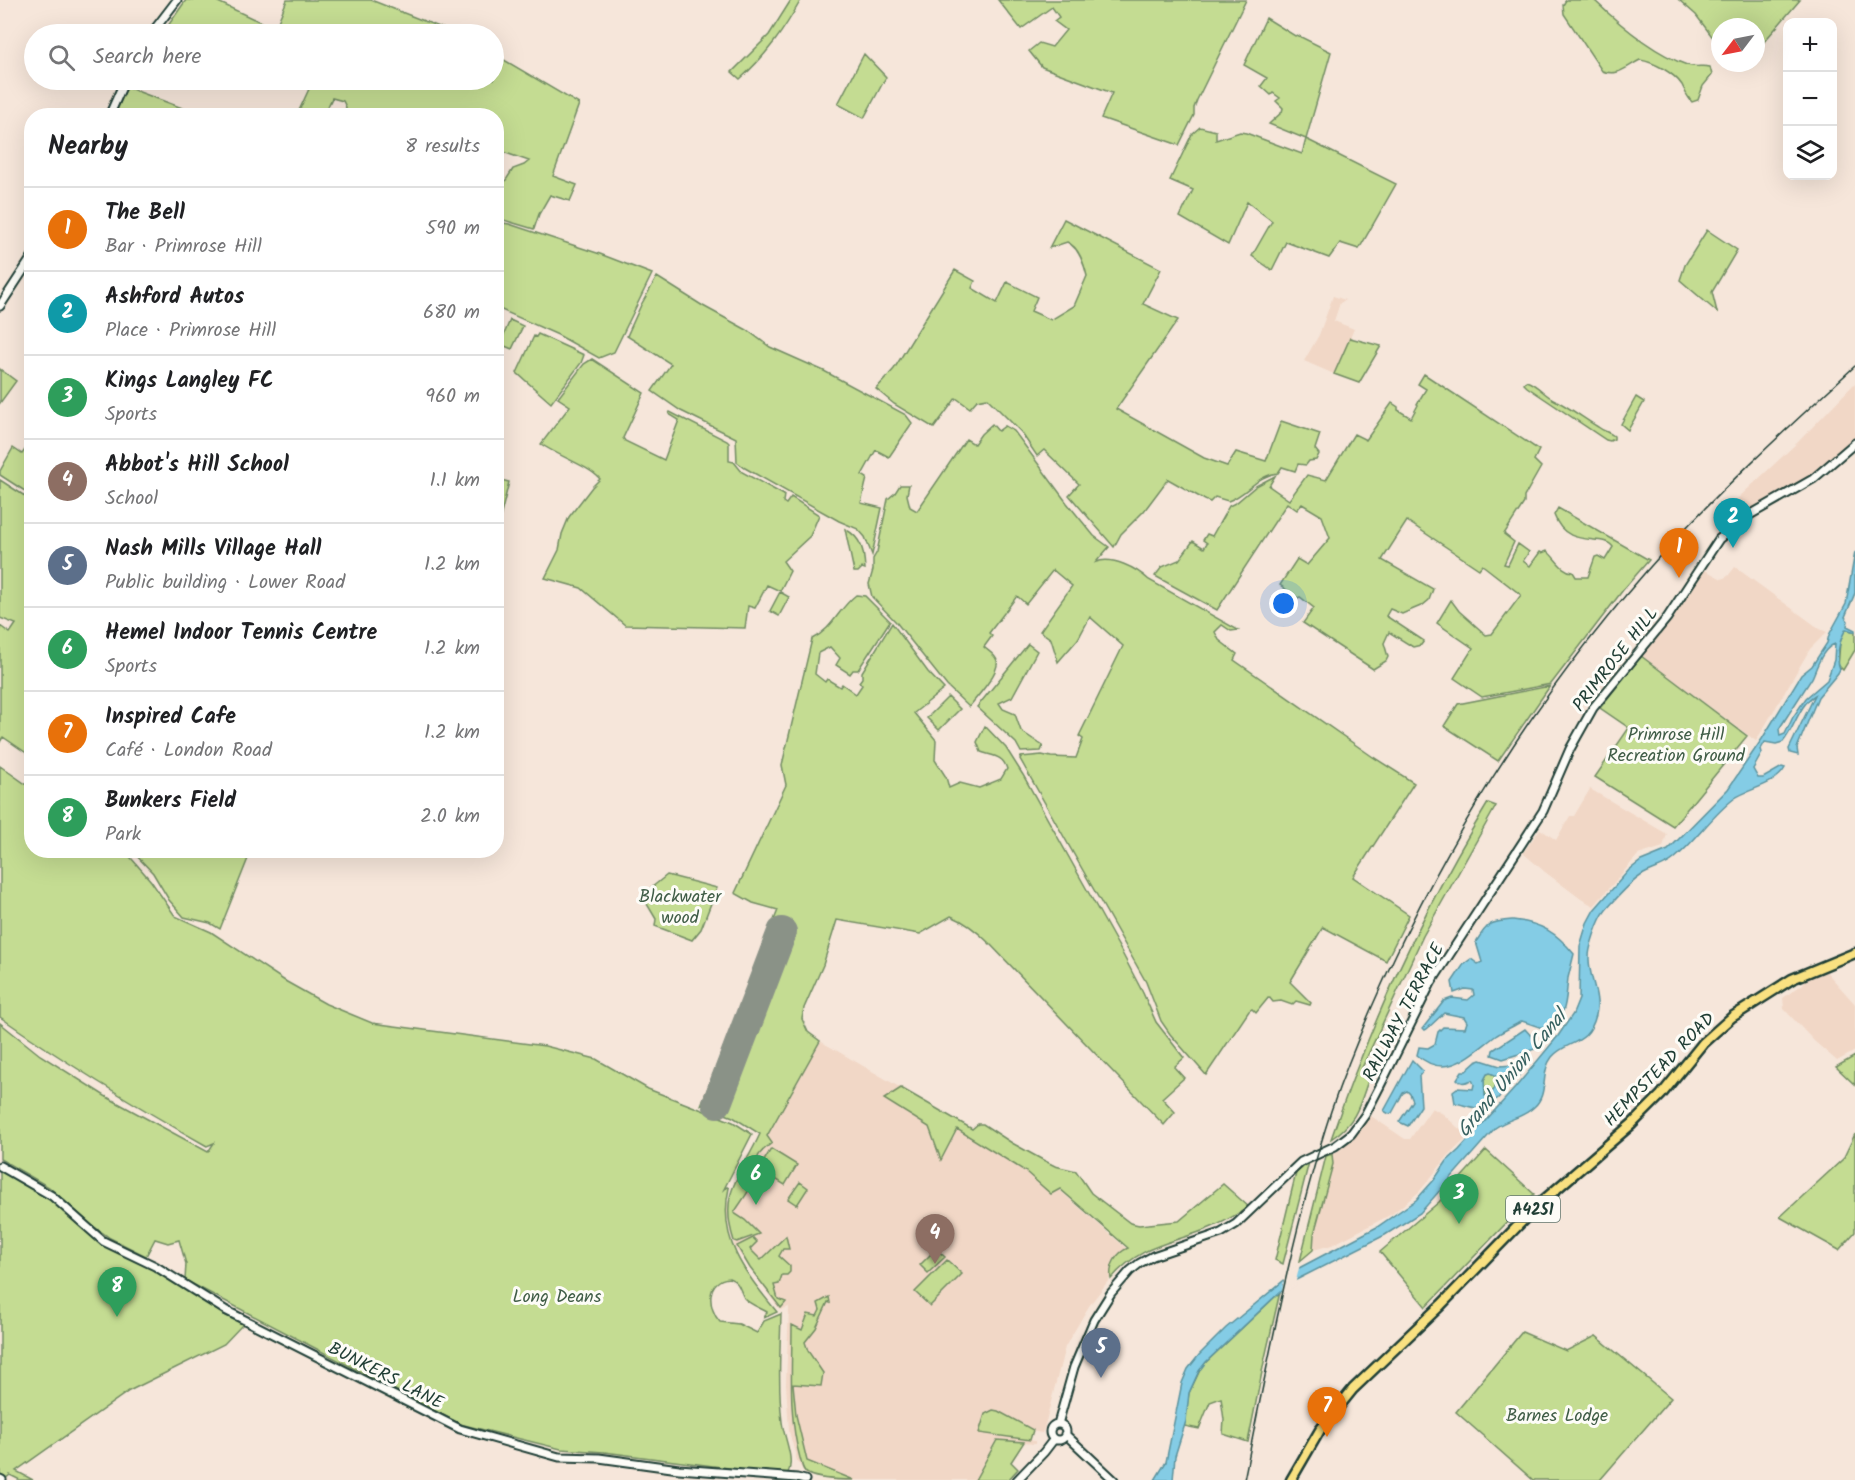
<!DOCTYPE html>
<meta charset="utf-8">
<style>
body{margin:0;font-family:Kalam,sans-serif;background:#f6f6f6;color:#202124}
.controls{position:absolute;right:18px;top:18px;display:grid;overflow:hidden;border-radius:12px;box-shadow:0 6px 24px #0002}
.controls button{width:54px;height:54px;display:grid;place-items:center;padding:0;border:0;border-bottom:2px solid #e0e0e0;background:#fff;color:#202124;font:30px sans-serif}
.compass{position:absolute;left:1711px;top:18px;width:54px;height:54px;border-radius:50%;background:#fff;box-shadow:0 6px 24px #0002;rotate:238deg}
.you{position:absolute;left:1284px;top:604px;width:21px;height:21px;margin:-15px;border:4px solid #fff;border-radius:50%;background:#1a73e8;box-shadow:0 0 0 9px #1a73e833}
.badge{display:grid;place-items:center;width:39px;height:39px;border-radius:50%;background:#d1495b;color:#fff;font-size:20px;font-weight:700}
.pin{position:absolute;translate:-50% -50px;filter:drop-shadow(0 2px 3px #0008)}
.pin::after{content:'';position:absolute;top:32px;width:21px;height:18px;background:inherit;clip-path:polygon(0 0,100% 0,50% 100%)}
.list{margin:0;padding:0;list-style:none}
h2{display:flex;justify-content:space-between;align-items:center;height:78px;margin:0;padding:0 24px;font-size:26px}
h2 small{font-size:20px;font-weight:400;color:#757577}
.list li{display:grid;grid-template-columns:39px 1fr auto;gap:18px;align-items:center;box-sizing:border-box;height:84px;padding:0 24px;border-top:2px solid #e0e0e0}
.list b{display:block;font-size:22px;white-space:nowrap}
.list p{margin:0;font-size:20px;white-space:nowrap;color:#757577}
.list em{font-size:20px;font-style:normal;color:#757577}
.icon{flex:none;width:33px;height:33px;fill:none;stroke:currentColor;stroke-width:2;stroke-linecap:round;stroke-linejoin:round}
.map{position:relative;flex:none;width:1855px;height:1480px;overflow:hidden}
.search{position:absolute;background:#fff;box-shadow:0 6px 24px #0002;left:24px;top:24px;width:480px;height:66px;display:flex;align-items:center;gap:15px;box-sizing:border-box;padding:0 21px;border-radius:33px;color:#757577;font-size:22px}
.panel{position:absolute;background:#fff;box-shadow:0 6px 24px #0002;left:24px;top:108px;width:480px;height:750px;border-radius:24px}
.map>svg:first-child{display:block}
.built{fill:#f1d7c6}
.green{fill:#c4dc92;stroke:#728c63;stroke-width:1.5}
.water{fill:#84cce5;stroke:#5c939e;stroke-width:1.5;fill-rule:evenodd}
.pier{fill:#f6e6da}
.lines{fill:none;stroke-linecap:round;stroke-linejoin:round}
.runway{stroke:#8a9287;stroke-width:30}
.minor-casing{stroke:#1f3d34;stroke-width:11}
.major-casing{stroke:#1f3d34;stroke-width:13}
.minor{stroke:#fdfcf7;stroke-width:7}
.major{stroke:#f9e181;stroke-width:8}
.rail{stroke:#1f3d34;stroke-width:1.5}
.labels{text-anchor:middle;stroke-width:6;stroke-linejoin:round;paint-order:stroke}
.shield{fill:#fdfcf7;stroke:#62766e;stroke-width:1.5}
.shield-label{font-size:16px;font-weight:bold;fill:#1f3d34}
.street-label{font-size:18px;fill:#1f3d34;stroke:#fdfcf7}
.park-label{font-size:18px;fill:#405d47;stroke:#fdfcf7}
.water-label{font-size:20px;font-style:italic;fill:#386160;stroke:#fdfcf7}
</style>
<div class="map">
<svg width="1855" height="1480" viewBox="0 0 1855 1480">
<rect width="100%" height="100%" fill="#f6e6da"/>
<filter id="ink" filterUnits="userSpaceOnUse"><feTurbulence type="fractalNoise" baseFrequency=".0167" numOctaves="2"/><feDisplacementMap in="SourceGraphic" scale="12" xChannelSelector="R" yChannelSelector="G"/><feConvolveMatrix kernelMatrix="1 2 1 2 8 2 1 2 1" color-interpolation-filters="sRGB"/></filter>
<g filter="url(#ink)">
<!-- built -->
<path class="built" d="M1333,296L1345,300L1340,303L1334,321L1354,329L1334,374L1304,361L1319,335Z
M1855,383V438L1823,466L1785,491L1735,517H1725L1721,514L1799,441Z
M1735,567L1820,629L1827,632L1810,649L1756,741L1641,656L1665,625L1703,569L1722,579L1728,576Z
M1590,789L1667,834L1663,847L1638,855L1594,906L1581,899L1545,872L1523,853L1540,829L1556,840L1570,816H1574Z
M1823,968L1855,1004V1051L1837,1061L1814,1041L1784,1009L1783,998L1803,984L1808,975Z
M820,1041L977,1132L1049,1181L1127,1249L1138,1255L1130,1258L1112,1276L1089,1306L1065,1347L1044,1429L1042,1433L1031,1431L1029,1440L1035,1441V1444L996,1441L987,1458L1009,1480H829L806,1475L797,1461L789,1431L786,1384L789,1307L780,1310L735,1248L730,1232L726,1209L734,1184L760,1134L766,1137Z
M1432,1108L1443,1114L1468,1137L1449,1155L1419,1192L1392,1214L1332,1245L1313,1250L1314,1234L1333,1164L1332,1154L1340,1150L1366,1118L1371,1116L1405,1139H1410Z"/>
<!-- green -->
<path class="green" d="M186,0H214L275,29L287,0H371L457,34H172L165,30Z
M791,0H801C784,30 767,55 740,79L732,72L769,35Z
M998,0H1246L1197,100L1194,108V115L1179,145L1101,118L1112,93L1042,67L1029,51L1039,43L1052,47L1066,30L1054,21L1059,17L1052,7L1021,29Z
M1566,0H1594C1619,24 1653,53 1687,65C1695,68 1702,65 1710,67L1712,75L1703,86L1698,100L1692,102C1687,97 1685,91 1682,85C1674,73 1654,62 1640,60C1626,67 1618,77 1602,71L1564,14L1563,5Z
M1679,0H1800L1756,51V27H1720V47L1696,15Z
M1266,18L1295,36L1297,35L1331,52L1306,139L1396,184L1359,249L1340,243L1329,258L1286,242L1272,270L1252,256L1272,221L1247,202L1228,245L1180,217L1193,190L1170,180L1192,134L1200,127L1216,131V140L1240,132L1246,133L1302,154L1306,139L1269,124L1282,112L1283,108L1276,101L1280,98L1273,93L1271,95L1261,86L1267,78L1244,65Z
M494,54L579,104L553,176L577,185L570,201L550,195L539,214L534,229L497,218C496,190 499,192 513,169L524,165L529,161L497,150L496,116L344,115L346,107L343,101L332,98L324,115H297L309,89L285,80H494Z
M864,54L886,77L864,118L838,104Z
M126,87L201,115H115Z
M1064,219L1161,269L1143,304L1178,320L1116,409L1204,458L1227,466L1236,452L1266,461L1281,421L1320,434L1315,449L1319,454L1316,460L1309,461L1306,465L1298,464L1295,471L1282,467L1278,473C1257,475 1247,495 1228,501L1215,497L1210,502L1205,500L1168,479L1144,511L1121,534L1114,547L1069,495L1079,484L1044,450L1037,456L1021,432L987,398L977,400L970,408L956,398L934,428L894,404L876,389L894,369L955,270L975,281L972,288L997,303L1007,282L1037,297L1031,311L1051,320L1074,306L1087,276C1084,264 1079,247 1067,242L1049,248Z
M497,222L509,224L600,254L652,274L614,352L599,358L558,335L497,308Z
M1707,230L1737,250L1712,292L1717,312L1680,280L1685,265Z
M657,277L703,306L747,330L770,347L824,371L906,415L912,423L889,457L876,450L862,475L867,478L861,503L882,508L872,555L865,537L858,529L839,521L745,468L737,462L736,438L681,411L652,391L671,364L627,336L641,305Z
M510,320L523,326L512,349L500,344Z
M538,334L584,355L581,363L551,403L517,373L534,336L536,337Z
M1350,338L1381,346L1359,383L1334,374Z
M592,359L644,393L623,438L625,441L664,460L679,420L669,414L670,412L727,441L729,443V461L734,462L742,472L784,495L783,502L786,504L791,497L819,515L810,536L783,561L790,571L780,591L767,585L755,608L748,606L745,628L625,625L581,588L545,578L559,550L562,534L569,517L592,487L600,479C589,466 558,456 541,444L570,406L558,398L584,364Z
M0,369L16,381L0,403Z
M1424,374L1539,450L1534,460L1541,467L1524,497V503L1504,534L1514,542L1504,564L1508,565L1518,544L1529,552L1523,561L1530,566L1540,552L1542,553L1547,551C1556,558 1561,571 1573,572L1576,577H1588L1595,557L1598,556L1605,560L1613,547C1603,532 1567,551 1554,515L1558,508L1649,560L1623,590L1551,684L1482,697L1454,678L1473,648L1437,623L1451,600L1459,611L1486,635L1492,634L1521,595L1485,567L1482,565L1479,569L1407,521L1382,560L1433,589L1429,600L1423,605L1402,614L1390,609L1386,616L1424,641L1421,645L1413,647L1389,632L1384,643L1388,657L1386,661L1373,669L1303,623L1314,608L1300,597L1298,598L1280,585L1297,559L1307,565L1330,538L1322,516L1302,504L1297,510L1287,503L1217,610L1155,576L1162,567L1179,560L1193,541L1204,548L1207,543L1203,540L1207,534L1212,536L1229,506L1237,502L1256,486L1275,476L1269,486L1289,500L1307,475L1326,480L1354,434L1366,440L1392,403L1398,407V410L1411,418L1418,405L1417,404L1426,389L1418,384Z
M1526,381C1537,384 1543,394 1553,399C1569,407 1583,418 1598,427C1603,431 1609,432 1614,436V439L1610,441L1606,440L1527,387L1524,384Z
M1636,397L1644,402L1628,430L1621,424Z
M992,424L998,431L1005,426L1014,431L1067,503L1094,536L1109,547L1096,562C1113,556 1136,568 1149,580L1238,630L1231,631L1222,625L1215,632L1219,640L1237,654L1234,660L1373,757L1414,783L1353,877L1409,915L1386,961L1323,927L1290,982L1311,1003L1310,1005L1296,1001L1292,1005L1281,1001L1273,1002L1269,997L1256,1013L1252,1009L1249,1011L1206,1075L1170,1034L1161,1021L1146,982L1020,759L1021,757L1042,755L1051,757L1076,758L1083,739L1079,736L1123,646L1090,617L1078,639L1058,662L1051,639L1040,631L1072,586L1053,570L1026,604L1017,596L989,633L992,636L984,647C988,651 996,655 997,661C1000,672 976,698 969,707L947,686L896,622L872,597L869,584L873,570V559L877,552L888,499L895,493L900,485H909L907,495L910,507L917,511L966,439L974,444L981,434Z
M28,446L31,449V495L0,475V471L13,448L22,454Z
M497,479L509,482L497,530L496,479Z
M0,480L31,500V756L3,737L0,742V626L10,633L16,624L0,618Z
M845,529C862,538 864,551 865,569L862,568L858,572H854Z
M780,592L789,597L779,616L770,611Z
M856,595L865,596L890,621L858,670H853L850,674L836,665L840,658L830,647L818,653L815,674L825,682L827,679L840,687L842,684L856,694L862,685L859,682L862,678V672L892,623L928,672L944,689L914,713L936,740L935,760L946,777L949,788L960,783L979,788L1001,779L1007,769C1003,755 992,756 981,752L977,742L985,726L1006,748L1023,775L1120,949L1143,993L1156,1022L1184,1058L1174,1067L1184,1078L1162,1098L1175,1112L1164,1125L989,943C978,932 966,922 951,916L920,934L837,920L823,965L804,1008L802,1019L808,1032L820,1041L767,1136L772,1143C748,1161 762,1159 754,1180C750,1191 740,1203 734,1213L745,1220L759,1234L737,1242L734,1241C718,1192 741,1176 760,1134L733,1117L701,1105L778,910L753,903L735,893L786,785L782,765L812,639C833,629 838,609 856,595Z
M1846,629L1855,632V650L1843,670L1838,665C1840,654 1838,637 1846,629Z
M1028,644L1037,651L1012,697L999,703L1003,709L1015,714L1021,731L1043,746L1041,751L1021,752L1016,743L977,707Z
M1641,656L1747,736L1673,826L1595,777L1629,728L1600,708Z
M1550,686L1498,761L1444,726L1458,704Z
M948,697L960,709L939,730L927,718Z
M0,766L31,788L32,850L125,851L151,881L175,916L211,932L285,981L326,1004L372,1023L545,1046L596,1059L648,1089L733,1122L752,1134L723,1191L727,1187L729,1188C717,1240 746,1274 777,1312L764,1318L767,1312C760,1308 749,1304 744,1298C739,1289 740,1282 729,1278C706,1280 707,1308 720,1322L739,1324L757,1333L764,1321L781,1314C780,1350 778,1387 782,1422C784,1438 795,1459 788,1473H768L604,1452L561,1449L460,1424L185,1280L186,1264L179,1240L168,1243L155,1239L146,1256L110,1238L92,1225L49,1187L0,1159V1023L40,1055L105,1096L208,1152L214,1143L207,1146C136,1106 67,1064 0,1017Z
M1488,803L1496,806L1423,936L1361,1070L1370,1075C1360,1103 1358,1121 1331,1139C1371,1022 1423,909 1488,803Z
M132,851H251L220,929L210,923L184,917L169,900L153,873Z
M667,875L717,888L701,929L692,940L655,926L656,919L647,904L646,892Z
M1855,1056V1085L1836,1067Z
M1490,1073L1495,1075C1498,1085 1496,1092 1485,1096L1484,1080L1487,1074Z
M901,1088L972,1129L978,1124H983L1012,1143L1043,1160L1055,1166L1076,1171L1091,1193L1130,1223L1139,1225L1179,1221L1223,1184L1249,1207C1237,1214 1225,1222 1212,1227C1173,1244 1141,1243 1111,1279C1109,1266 1116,1253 1128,1248L1060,1189L1051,1194L1025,1171L957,1129L941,1160L929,1127L884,1099Z
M1855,1134V1232L1839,1250L1780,1217L1843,1159Z
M771,1149L797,1165L785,1185L759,1169Z
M1486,1150L1534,1194L1426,1307L1380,1252L1439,1202Z
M1332,1154L1333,1164L1314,1234L1313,1250L1300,1261L1326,1156Z
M1309,1162L1283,1264L1275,1260L1296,1173Z
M0,1166L52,1196L103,1241L159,1269L244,1323L224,1344L129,1391L16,1471L33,1480H20L10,1475L5,1479L0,1476Z
M800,1182L808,1188L797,1205L788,1199Z
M786,1236L789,1249H783L779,1256L790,1266V1272L787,1275H782L779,1284L774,1285L778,1299L786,1302L781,1308L750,1268L737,1246L753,1238L757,1242L750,1249L761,1260Z
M936,1249L945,1257L928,1273L920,1265Z
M947,1260L962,1274L930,1306L915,1292Z
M1280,1292L1264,1362L1248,1442L1223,1434L1224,1420L1221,1398L1210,1402L1199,1429L1184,1426L1189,1393L1202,1366Z
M829,1297L830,1303L828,1302L816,1328L805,1342L808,1351L823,1373L821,1386L793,1384L796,1415L807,1461L854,1480C841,1480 819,1480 808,1474C802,1471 802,1464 800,1458C788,1415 792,1370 792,1325L802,1330L808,1314L817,1316L820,1310L818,1303Z
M1522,1332L1566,1351L1596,1336L1671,1398L1600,1480H1533L1456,1412Z
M993,1410L998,1411L1033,1430L1030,1440L979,1433L985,1414Z
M997,1440L1024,1442L1011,1462L1018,1469L1008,1480H975Z"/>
<!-- water -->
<path class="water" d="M1855,552V593L1845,617L1848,621L1847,626L1855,630V632L1846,629C1840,639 1835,656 1840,669L1838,673L1818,697L1797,748L1798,755L1790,753L1789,749L1815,695C1798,706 1796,726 1783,742L1776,744L1765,742L1761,749L1762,753L1753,769L1758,778H1763L1782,767L1785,768C1776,785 1750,788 1735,798C1712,815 1696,841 1674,859C1665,867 1652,869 1642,875C1629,883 1616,899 1606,910C1600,917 1597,926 1594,935C1592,942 1589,949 1589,957C1588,976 1601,995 1596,1015C1588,1047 1566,1040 1552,1057C1540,1072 1549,1094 1534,1107C1523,1118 1507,1119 1495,1128L1420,1213L1385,1235L1296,1280L1281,1291L1206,1362L1199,1371L1189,1393L1186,1421L1175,1456L1173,1480H1155L1166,1462L1182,1383L1188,1369L1199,1355L1226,1328L1299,1268L1377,1227L1416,1200L1434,1180L1447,1161L1459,1150L1515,1088L1558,1036L1573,1014L1579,999L1580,946L1587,923L1594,910L1629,870L1641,861L1668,850L1728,789L1762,739L1801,675L1812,666L1827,643L1829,635L1846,604ZM1835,644L1834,660L1827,680L1806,698L1793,717L1785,734L1780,736L1779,729L1812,678C1817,667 1822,648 1835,644Z
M1513,920C1541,923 1556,932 1574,954C1572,962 1570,970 1568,978C1565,1004 1568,1012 1548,1030L1522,1021C1514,1026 1505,1030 1497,1035C1472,1053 1447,1082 1417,1055L1419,1047L1428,1048L1435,1044L1438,1032L1443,1027L1465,1028L1467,1022L1464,1017L1444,1013L1427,1029L1425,1030L1423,1028L1444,1001L1452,998L1468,1000L1474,995L1473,990L1465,989L1454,993L1452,982L1464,964L1471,959L1478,964L1482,962L1476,942C1488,922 1490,922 1513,920Z
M1525,1029C1530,1034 1536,1042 1535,1049L1503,1059L1492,1055L1493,1050Z
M1412,1060L1423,1071L1419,1076L1421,1106L1408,1126L1399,1122L1413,1101L1410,1094L1407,1091L1403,1093L1392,1113L1389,1114L1384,1111Z
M1481,1060L1500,1066L1513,1065L1521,1073C1511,1084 1495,1107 1479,1108C1471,1108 1462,1104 1455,1103L1453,1091L1457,1088L1473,1089L1474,1084L1472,1080C1466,1082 1462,1085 1457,1079L1462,1071H1466L1476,1062ZM1490,1073L1495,1075C1497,1085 1496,1092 1485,1096L1484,1080L1487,1074Z"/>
<!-- pier -->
<path class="pier" d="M1300,1264L1295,1285L1281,1296L1285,1275Z"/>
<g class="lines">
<!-- runway -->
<path class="runway" d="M717,1103L782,932"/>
<!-- minor casing -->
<g class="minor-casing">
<path id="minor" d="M151,34L177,0
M109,116L125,80
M0,306L32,257
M0,1166L52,1196L103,1241L155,1266L225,1310L460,1429L559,1457L599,1458L679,1469L797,1478L805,1480
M1058,1424L1074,1367L1094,1320L1111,1293L1130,1271L1140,1263L1153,1256L1221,1233L1236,1224L1301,1162L1335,1146L1351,1134L1365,1115L1380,1086L1431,983L1543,811L1570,749L1593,708L1667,618L1719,539L1748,516L1813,479L1855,443
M1050 1432a8 8 0 1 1 16 0a8 8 0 1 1-16 0Z
M1065,1434L1114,1480
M0,1479L2,1480
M1017,1480L1044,1452L1054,1439"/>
</g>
<!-- major casing -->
<g class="major-casing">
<path id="major" d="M1291,1480L1320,1430L1353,1389L1441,1305L1538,1205L1632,1124L1661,1095L1703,1043L1732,1017L1792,979L1855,953"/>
</g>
<!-- minor -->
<use href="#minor" class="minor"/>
<!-- major -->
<use href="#major" class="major"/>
<!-- rail -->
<path class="rail" d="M1244,1480C1269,1357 1292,1231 1331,1111C1349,1058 1372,1005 1396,954C1466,806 1557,669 1667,548C1726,484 1791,425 1855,366"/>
</g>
</g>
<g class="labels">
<!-- shield labels -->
<rect class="shield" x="1506" y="1196" width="54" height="26" rx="4.5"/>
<g class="shield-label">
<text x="1533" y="1215">A4251</text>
</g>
<!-- street labels -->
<g class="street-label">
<text transform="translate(1615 659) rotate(-52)" y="6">PRIMROSE HILL</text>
<text transform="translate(1403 1012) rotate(-62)" y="6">RAILWAY TERRACE</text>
<text transform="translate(1659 1069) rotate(-46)" y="6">HEMPSTEAD ROAD</text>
<text transform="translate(386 1375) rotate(27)" y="6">BUNKERS LANE</text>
</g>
<!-- park labels -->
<g class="park-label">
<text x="1676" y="740">Primrose Hill<tspan x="1676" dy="21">Recreation Ground</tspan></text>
<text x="680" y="902">Blackwater<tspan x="680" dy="21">wood</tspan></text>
<text x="557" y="1302">Long Deans</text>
<text x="1557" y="1421">Barnes Lodge</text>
</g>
<!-- water labels -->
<g class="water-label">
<text transform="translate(1511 1073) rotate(-50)" y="7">Grand Union Canal</text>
</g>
</g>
</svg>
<div class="controls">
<button>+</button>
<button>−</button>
<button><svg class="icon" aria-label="layers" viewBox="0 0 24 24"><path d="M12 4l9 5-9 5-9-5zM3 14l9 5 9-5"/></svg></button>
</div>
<svg class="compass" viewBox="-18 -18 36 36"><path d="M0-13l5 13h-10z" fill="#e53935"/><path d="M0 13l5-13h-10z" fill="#757577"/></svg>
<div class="you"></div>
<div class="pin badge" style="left:1679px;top:578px;background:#e8710a">1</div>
<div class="pin badge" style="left:1733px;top:548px;background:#0f9aa8">2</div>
<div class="pin badge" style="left:1459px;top:1224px;background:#2e9e5b">3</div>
<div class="pin badge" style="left:935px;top:1264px;background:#8d6e63">4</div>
<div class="pin badge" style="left:1101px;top:1378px;background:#5c6f8a">5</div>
<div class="pin badge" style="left:756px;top:1205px;background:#2e9e5b">6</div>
<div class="pin badge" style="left:1327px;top:1437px;background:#e8710a">7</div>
<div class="pin badge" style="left:117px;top:1317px;background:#2e9e5b">8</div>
<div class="search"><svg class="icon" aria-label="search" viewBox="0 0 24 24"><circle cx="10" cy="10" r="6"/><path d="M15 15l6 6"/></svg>Search here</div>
<section class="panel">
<h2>Nearby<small>8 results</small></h2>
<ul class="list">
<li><span class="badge" style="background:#e8710a">1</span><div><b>The Bell</b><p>Bar · Primrose Hill</p></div><em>590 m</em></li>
<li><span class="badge" style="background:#0f9aa8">2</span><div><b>Ashford Autos</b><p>Place · Primrose Hill</p></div><em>680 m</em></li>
<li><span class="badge" style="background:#2e9e5b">3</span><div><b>Kings Langley FC</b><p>Sports</p></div><em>960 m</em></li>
<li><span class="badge" style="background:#8d6e63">4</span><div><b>Abbot's Hill School</b><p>School</p></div><em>1.1 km</em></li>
<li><span class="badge" style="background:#5c6f8a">5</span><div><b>Nash Mills Village Hall</b><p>Public building · Lower Road</p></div><em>1.2 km</em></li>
<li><span class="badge" style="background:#2e9e5b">6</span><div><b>Hemel Indoor Tennis Centre</b><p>Sports</p></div><em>1.2 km</em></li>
<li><span class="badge" style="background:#e8710a">7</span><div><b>Inspired Cafe</b><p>Café · London Road</p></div><em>1.2 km</em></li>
<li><span class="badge" style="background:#2e9e5b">8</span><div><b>Bunkers Field</b><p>Park</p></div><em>2.0 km</em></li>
</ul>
</section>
</div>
